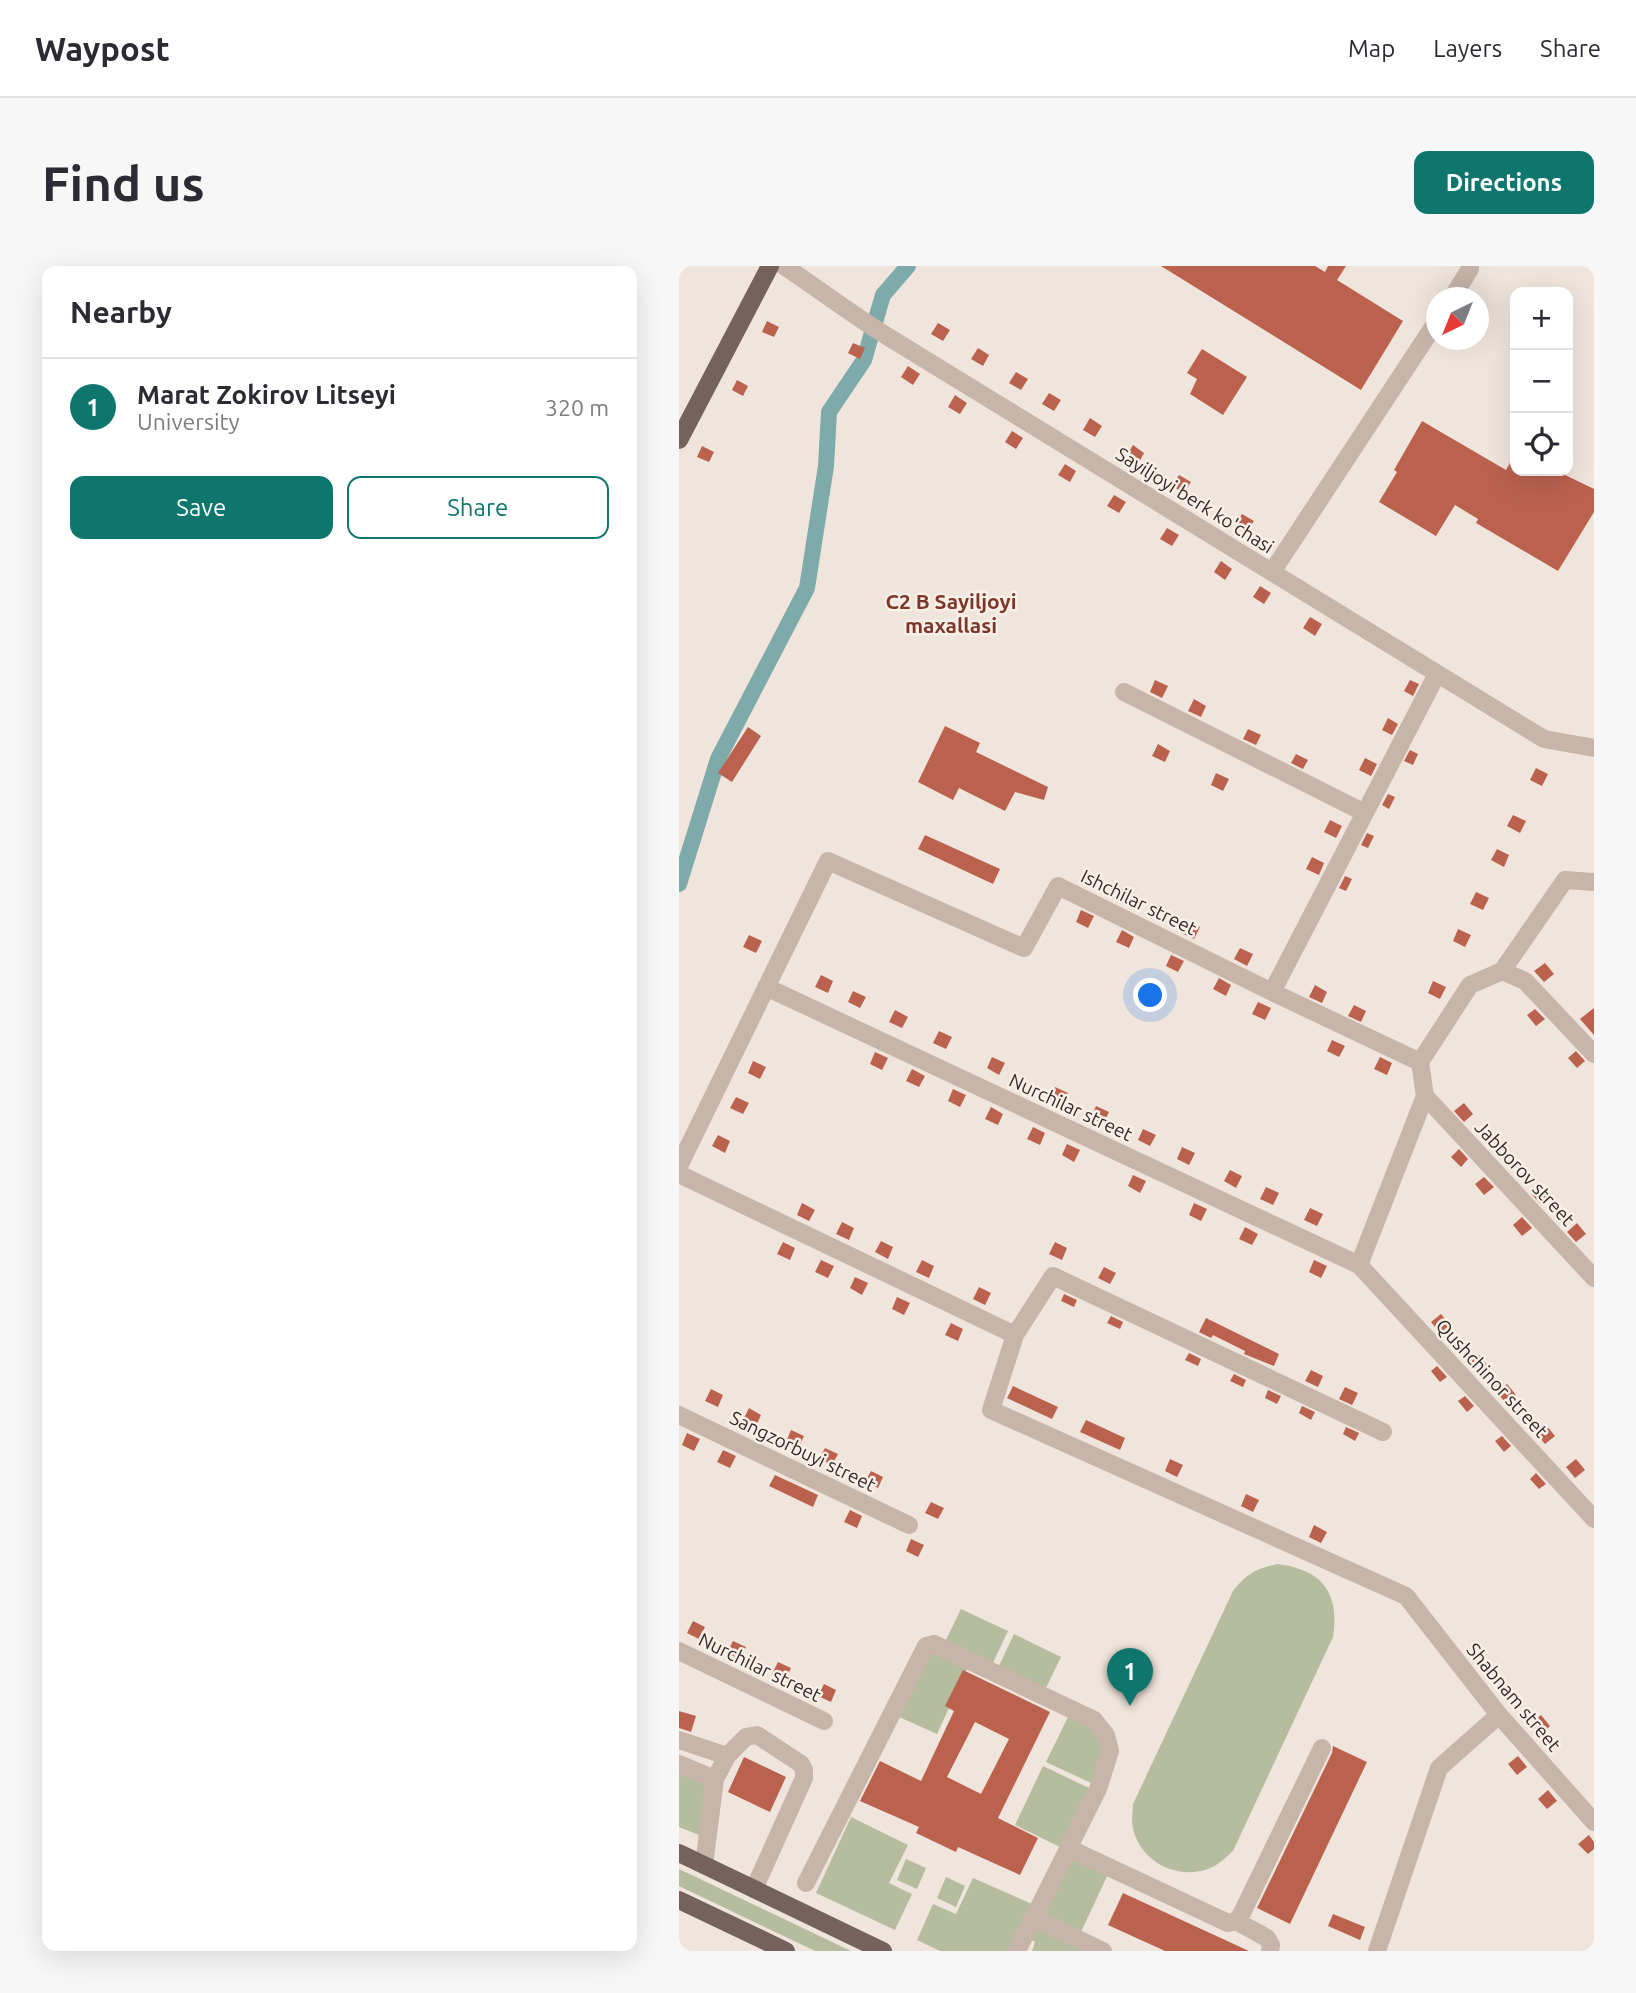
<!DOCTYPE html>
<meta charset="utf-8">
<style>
body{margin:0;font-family:Ubuntu,sans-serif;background:#f7f7f7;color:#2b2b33}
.controls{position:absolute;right:21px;top:21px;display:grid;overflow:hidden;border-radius:14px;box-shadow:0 7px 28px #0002}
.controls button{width:63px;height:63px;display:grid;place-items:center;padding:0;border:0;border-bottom:2px solid #e1e1e2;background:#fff;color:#2b2b33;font:35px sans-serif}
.compass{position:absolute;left:747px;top:21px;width:63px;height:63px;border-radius:50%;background:#fff;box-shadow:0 7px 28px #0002;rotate:223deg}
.you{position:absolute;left:472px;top:730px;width:24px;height:24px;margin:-18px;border:5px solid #fff;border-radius:50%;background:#1a73e8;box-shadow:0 0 0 10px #1a73e833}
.badge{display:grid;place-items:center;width:46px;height:46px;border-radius:50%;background:#0f766e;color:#fff;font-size:23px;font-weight:700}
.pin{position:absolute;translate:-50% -58px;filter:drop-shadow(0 2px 4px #0008)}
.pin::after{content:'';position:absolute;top:37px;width:24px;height:21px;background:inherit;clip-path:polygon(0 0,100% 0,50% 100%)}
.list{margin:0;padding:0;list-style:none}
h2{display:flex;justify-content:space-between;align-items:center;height:91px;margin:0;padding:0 28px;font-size:30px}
h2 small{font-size:23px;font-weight:400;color:#7c7c81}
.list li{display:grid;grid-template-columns:46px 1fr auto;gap:21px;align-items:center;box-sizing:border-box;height:98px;padding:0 28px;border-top:2px solid #e1e1e2}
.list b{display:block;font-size:26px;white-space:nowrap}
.list p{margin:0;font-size:23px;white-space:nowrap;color:#7c7c81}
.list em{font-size:23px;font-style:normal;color:#7c7c81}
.actions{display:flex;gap:14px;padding:21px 28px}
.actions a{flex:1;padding:16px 0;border:2px solid #0f766e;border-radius:14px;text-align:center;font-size:24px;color:#0f766e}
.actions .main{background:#0f766e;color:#fff}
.icon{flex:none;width:38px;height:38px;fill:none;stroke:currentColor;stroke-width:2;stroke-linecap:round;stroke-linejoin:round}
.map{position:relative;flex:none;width:915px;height:1685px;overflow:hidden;border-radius:14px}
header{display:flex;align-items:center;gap:42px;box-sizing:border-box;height:98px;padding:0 35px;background:#fff;border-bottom:2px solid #e1e1e2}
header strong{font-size:33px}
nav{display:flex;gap:38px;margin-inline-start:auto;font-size:24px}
.intro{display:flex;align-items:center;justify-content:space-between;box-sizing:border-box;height:168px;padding:0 42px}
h1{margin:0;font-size:49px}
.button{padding:18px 32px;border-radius:14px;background:#0f766e;color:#fff;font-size:24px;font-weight:700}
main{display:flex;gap:42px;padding:0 42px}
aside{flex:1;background:#fff;border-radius:14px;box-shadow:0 7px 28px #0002}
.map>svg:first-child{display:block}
.green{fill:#b5bd9e}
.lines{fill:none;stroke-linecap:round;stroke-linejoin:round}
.canal{stroke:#7eaaa9;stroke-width:16}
.building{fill:#bb624f;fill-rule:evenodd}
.minor{stroke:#c7b5a9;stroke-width:18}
.major{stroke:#75625b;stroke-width:18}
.labels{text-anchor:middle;stroke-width:5;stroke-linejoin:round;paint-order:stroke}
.street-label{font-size:19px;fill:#342b28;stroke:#f8f0e8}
.neighbourhood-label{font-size:21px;font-weight:bold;fill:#7c3729;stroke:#f8f0e8}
</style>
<header>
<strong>Waypost</strong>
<nav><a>Map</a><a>Layers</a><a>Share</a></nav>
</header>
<div class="intro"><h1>Find us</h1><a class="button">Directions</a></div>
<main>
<aside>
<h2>Nearby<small></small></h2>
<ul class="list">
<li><span class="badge">1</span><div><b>Marat Zokirov Litseyi</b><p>University</p></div><em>320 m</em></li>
</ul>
<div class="actions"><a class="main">Save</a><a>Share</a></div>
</aside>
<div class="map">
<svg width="915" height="1685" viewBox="0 0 915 1685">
<rect width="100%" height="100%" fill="#f0e5dc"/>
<!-- green -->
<path class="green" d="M598,1298C643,1303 661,1327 654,1371L554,1585C544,1594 535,1603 521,1605C490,1612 455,1589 453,1555C453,1550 454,1544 454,1538L554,1325C568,1307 577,1303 598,1298Z
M282,1343L329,1365L312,1401L265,1378Z
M335,1368L382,1391L365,1426L318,1404Z
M251,1384L289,1401L258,1468L220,1451Z
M389,1451C397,1455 408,1459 414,1465C429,1480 420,1501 412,1517L367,1496Z
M364,1500L410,1522L381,1581L336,1559Z
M0,1508L27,1517L20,1569L0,1561Z
M172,1551L229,1579L210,1617L233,1628L216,1664L137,1627Z
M389,1587L430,1606L402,1666L361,1647Z
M227,1593L247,1602L238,1623L218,1614Z
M0,1603L172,1685H136L0,1620Z
M267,1611L286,1620L277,1641L258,1632Z
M294,1612L353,1638L331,1685H261L238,1674L254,1638L277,1648Z
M358,1658L414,1685H353L356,1676L351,1673Z"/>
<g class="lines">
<!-- canal -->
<path class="canal" d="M0,618L39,493L128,322L147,200L150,146L185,94L204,29L229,0"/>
</g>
<!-- building -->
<path class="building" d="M482,0H636L646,6L649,0H667L658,14L724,55L682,124Z
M88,55L100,61L95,71L83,66Z
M259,57L271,64L264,75L252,68Z
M174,77L186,82L181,93L169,87Z
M299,82L310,89L304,100L292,93Z
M523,83L568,111L544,149L511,128L518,113L508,107Z
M229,100L241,108L234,119L222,111Z
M337,106L349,113L342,124L330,117Z
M58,114L69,120L64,130L53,124Z
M370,127L382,134L375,145L363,138Z
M276,129L288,137L281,148L269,141Z
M411,152L423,160L416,171L404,164Z
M743,155L827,204L836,188V205H878L915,223V246L879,305L797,257L799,253L776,239L757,270L700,236L718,206L715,204Z
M333,165L344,172L337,183L326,176Z
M454,179L465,187L459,198L447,191Z
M23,180L35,186L30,196L18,191Z
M386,198L397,205L391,216L379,209Z
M500,209L512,216L505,227L493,220Z
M435,229L447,236L440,247L428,240Z
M563,248L575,255L568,266L556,259Z
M488,262L500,269L493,280L481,273Z
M542,295L553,303L546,314L535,306Z
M581,320L592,327L585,338L574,331Z
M631,351L643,358L636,370L624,362Z
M476,414L489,420L483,432L471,426Z
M731,414L740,418L734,430L725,425Z
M515,433L527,440L522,451L509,445Z
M709,452L719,458L713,469L703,464Z
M266,460L301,477L297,486L369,521L365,534L336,526L326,545L280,522L274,534L239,516Z
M69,461L82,470L53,516L39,507Z
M569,463L582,469L577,479L564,473Z
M479,478L491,485L486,496L473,490Z
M731,484L739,488L734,499L725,495Z
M617,488L629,494L624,503L612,497Z
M686,492L698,498L692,510L680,504Z
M857,502L869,508L863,520L851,514Z
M537,507L550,513L544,525L532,519Z
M709,528L716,531L710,543L703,539Z
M834,549L847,555L841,567L828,560Z
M651,554L663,560L657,572L645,566Z
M688,567L695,570L689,582L682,579Z
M246,569L321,603L314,618L239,583Z
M818,583L830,589L825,601L812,594Z
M633,591L645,597L640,609L627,603Z
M666,610L673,613L667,625L660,622Z
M438,620L451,627L445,638L432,632Z
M797,626L810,632L804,644L791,638Z
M402,644L415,650L409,662L397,656Z
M508,655L521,661L515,673L502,667Z
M779,663L792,669L786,681L774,675Z
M443,664L455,671L450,682L437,676Z
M70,669L83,675L77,687L64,681Z
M561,682L574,688L568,700L555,693Z
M492,689L505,695L499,706L487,700Z
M866,697L875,708L865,716L855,705Z
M142,709L154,715L149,727L136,721Z
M540,712L552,719L547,730L534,723Z
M754,715L767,721L761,733L749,727Z
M636,719L648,726L643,737L630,731Z
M174,725L187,731L181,742L169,736Z
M579,736L592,742L586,754L573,748Z
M675,739L687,745L682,756L669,750Z
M915,742V769L901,753Z
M856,743L866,753L857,760L848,749Z
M216,744L229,751L223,762L210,756Z
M260,765L273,771L267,783L254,777Z
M653,774L666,780L660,791L648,785Z
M897,785L906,795L898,802L889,792Z
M196,786L209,792L203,804L191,798Z
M313,791L326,797L320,809L308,802Z
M701,791L713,797L708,809L695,803Z
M74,795L87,801L81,813L69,807Z
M233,803L246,810L240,821L227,815Z
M376,821L389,827L383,839L371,832Z
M274,823L287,829L281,841L269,835Z
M57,831L70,837L64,848L51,842Z
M785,837L794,848L785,856L775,845Z
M417,840L430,846L424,858L412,852Z
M312,841L324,848L319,859L306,853Z
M354,861L366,867L361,879L348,873Z
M464,863L477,869L471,880L459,874Z
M39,869L51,875L46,887L33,880Z
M388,878L401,884L395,896L383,889Z
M503,881L516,887L510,899L498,893Z
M780,883L789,893L782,901L772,891Z
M551,904L563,910L557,922L545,915Z
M454,909L467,915L461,927L449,920Z
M805,911L815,921L805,929L796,918Z
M862,919L871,930L862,938L852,928Z
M587,921L600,927L594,939L581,933Z
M123,937L136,944L130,955L118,949Z
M515,937L528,943L522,955L510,949Z
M631,942L644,948L638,960L625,954Z
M843,951L853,962L843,970L834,959Z
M163,956L175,962L170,974L157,968Z
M898,957L907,968L897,976L888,966Z
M566,961L579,968L573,979L560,973Z
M202,975L214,981L209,993L196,986Z
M104,976L116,982L111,994L98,988Z
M376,976L388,982L383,994L370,988Z
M142,994L155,1000L149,1012L136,1006Z
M243,994L255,1000L250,1012L237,1006Z
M635,994L648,1000L642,1012L630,1006Z
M425,1001L437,1007L431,1018L419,1012Z
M176,1011L189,1017L183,1029L171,1022Z
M300,1021L312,1027L306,1039L294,1033Z
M385,1028L398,1034L395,1041L382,1035Z
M218,1031L231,1037L225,1049L213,1043Z
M762,1048L771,1059L761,1067L752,1056Z
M432,1050L444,1056L441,1063L428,1057Z
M527,1052L600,1088L595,1100L565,1088L566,1085L534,1069L532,1072L520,1066Z
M272,1057L284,1063L279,1075L266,1069Z
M510,1087L522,1093L519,1100L506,1094Z
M800,1089L809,1100L799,1108L790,1097Z
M758,1100L768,1111L761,1116L752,1105Z
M632,1104L644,1110L639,1121L626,1115Z
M555,1108L567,1114L564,1121L551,1115Z
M828,1118L837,1129L827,1137L818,1127Z
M334,1120L379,1141L373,1153L328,1132Z
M666,1121L679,1127L673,1139L660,1133Z
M32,1123L44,1129L39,1141L26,1135Z
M589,1124L602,1130L598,1138L586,1132Z
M786,1130L795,1140L788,1146L779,1135Z
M623,1140L636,1146L632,1154L620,1147Z
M70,1142L82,1149L77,1160L64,1154Z
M407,1154L446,1172L441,1184L401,1166Z
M867,1159L876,1170L866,1178L857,1167Z
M667,1161L680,1167L676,1175L664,1168Z
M112,1164L125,1170L119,1182L107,1176Z
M8,1167L21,1173L15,1185L3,1179Z
M823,1170L832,1180L825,1186L816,1175Z
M146,1182L159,1188L153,1199L140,1193Z
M44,1184L57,1190L51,1202L38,1196Z
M491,1193L504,1199L498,1211L486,1205Z
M897,1193L906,1204L896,1212L887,1201Z
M192,1205L204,1211L199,1222L186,1216Z
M857,1207L867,1218L860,1223L851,1213Z
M96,1209L139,1229L134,1241L90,1220Z
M567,1228L580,1234L574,1246L562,1240Z
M252,1236L265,1242L259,1253L246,1247Z
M171,1244L183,1250L178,1262L165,1256Z
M635,1259L648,1266L642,1277L630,1271Z
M232,1273L245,1279L239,1291L227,1285Z
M14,1355L26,1361L20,1373L8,1367Z
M54,1375L67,1381L61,1393L48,1387Z
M99,1396L112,1402L106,1414L93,1408Z
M284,1404L371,1446L319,1552L359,1572L341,1609L279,1581L277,1586L237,1567L240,1561L181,1535L201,1495L242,1515L275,1445L266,1440ZM296,1456L330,1473L302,1528L268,1511Z
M145,1418L157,1424L152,1436L139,1430Z
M0,1445L17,1450L12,1466L0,1462Z
M862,1449L871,1460L861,1469L852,1458Z
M654,1480L688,1496L611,1658L578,1642L653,1487Z
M839,1490L848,1501L838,1509L829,1498Z
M65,1491L107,1511L91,1546L49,1526Z
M869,1524L878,1535L868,1543L859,1533Z
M910,1569L915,1576V1583L909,1588L899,1578Z
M444,1627L570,1685H486L429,1659Z
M654,1648L686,1661L681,1674L649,1660Z"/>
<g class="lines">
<!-- minor -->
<path class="minor" d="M105,0C141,24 175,50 211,72L865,473L915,482
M773,32L791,3
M593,306L758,55
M445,426L686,547
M823,705L846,715L915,788
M87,721L680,999L915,1253
M593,726L758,408
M746,830L915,1012
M0,900L149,595L345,682L379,620L593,726L741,796
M0,908L336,1069L312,1144L727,1330L820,1449L915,1556
M680,999L746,830L741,796L791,719L823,705L886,614L915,616
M336,1069L374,1010L704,1166
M0,1149L230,1259
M0,1385L145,1455
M0,1474L48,1490L36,1513L25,1599
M48,1490L67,1471L78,1469L122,1498L125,1504V1512L75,1623
M0,1498L36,1513
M389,1582L549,1657L557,1655L562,1649L643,1482
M127,1617L247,1380L255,1378L415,1454L427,1469L431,1485L419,1523L338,1685
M355,1652L424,1685
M557,1655L588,1672L592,1679L591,1685
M698,1685L760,1502L820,1449"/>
<!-- major -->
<path class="major" d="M0,174L91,0
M0,1587L204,1685
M0,1634L107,1685"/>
</g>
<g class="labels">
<!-- street labels -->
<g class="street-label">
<text transform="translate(516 234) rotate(32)" y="7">Sayiljoyi berk ko'chasi</text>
<text transform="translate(460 636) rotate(26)" y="7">Ishchilar street</text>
<text transform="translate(392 841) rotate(25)" y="7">Nurchilar street</text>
<text transform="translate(846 907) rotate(47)" y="7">Jabborov street</text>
<text transform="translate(813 1112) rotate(47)" y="7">Qushchinor street</text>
<text transform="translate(124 1185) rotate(26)" y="7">Sangzorbuyi street</text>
<text transform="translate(81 1401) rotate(26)" y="7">Nurchilar street</text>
<text transform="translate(835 1431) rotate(50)" y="7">Shabnam street</text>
</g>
<!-- neighbourhood labels -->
<g class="neighbourhood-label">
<text x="272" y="343">C2 B Sayiljoyi<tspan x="272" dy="24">maxallasi</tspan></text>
</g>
</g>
</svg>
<div class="controls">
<button>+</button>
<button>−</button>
<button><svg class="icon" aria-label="locate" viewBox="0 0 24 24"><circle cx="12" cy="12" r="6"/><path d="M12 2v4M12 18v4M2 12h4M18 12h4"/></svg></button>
</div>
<svg class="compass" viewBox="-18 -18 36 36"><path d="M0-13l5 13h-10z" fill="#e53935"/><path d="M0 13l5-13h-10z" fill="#7c7c81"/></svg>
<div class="you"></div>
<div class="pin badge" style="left:451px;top:1440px">1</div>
</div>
</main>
